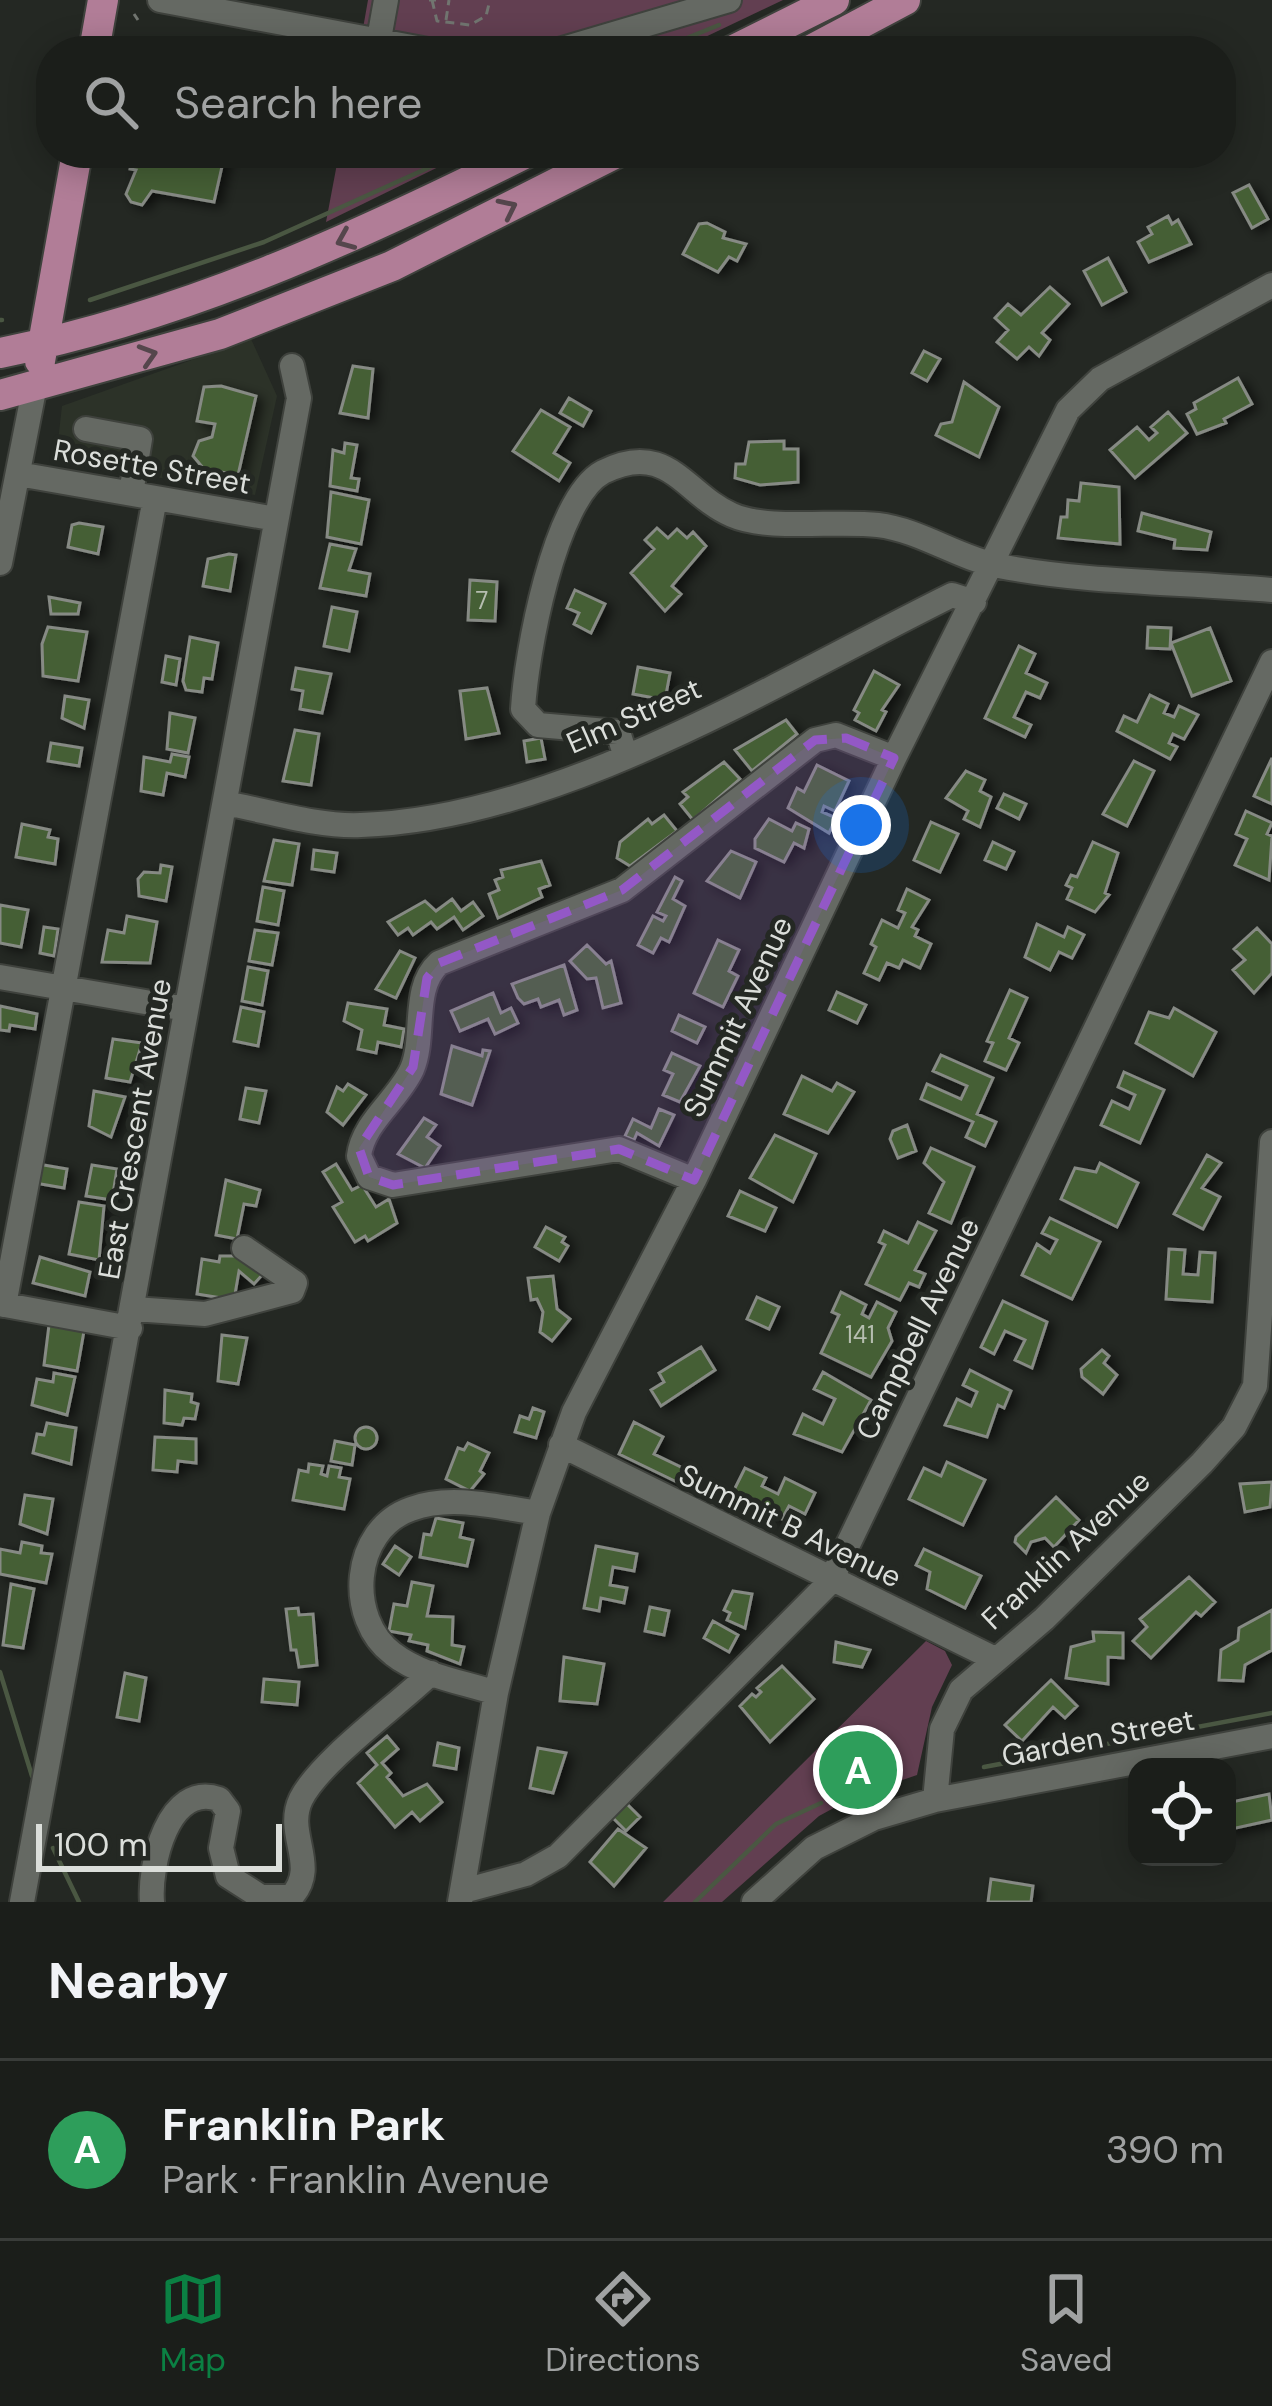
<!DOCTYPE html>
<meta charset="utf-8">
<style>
body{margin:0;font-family:"DM Sans",sans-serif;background:#242723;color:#f1f3f6}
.controls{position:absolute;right:36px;bottom:36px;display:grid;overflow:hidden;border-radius:24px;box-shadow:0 6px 30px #0003}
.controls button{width:108px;height:108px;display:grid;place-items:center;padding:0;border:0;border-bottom:3px solid #393c39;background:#1b1e1a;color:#f1f3f6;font:60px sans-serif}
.scale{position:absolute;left:36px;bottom:30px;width:246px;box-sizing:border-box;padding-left:12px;border:6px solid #dbdeda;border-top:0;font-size:33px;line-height:42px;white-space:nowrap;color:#dbdeda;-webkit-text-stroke:9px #242823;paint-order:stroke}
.you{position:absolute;left:861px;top:825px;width:42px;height:42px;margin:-30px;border:9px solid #fff;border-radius:50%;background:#1a73e8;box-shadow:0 0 0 18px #1a73e833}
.badge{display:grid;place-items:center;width:78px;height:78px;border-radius:50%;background:#0b8043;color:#fff;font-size:39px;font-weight:700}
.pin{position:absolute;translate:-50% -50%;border:6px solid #fff;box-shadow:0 3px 12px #0006}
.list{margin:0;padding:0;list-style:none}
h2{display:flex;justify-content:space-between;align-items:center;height:156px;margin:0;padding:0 48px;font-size:51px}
h2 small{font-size:39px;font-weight:400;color:#a0a2a2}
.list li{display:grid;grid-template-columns:78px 1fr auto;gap:36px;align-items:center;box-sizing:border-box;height:180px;padding:0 48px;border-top:3px solid #393c39}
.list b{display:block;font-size:45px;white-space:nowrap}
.list p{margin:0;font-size:39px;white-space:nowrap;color:#a0a2a2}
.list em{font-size:39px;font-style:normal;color:#a0a2a2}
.icon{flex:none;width:66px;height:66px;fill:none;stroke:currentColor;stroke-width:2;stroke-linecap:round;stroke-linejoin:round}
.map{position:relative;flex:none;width:1272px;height:1902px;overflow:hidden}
.search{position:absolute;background:#1b1e1a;box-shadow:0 6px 30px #0003;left:36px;right:36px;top:36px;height:132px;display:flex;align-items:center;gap:30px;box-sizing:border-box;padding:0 42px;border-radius:48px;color:#a0a2a2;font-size:45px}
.sheet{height:336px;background:#1b1e1a}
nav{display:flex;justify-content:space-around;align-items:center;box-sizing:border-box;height:168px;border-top:3px solid #393c39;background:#1b1e1a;font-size:33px;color:#a0a2a2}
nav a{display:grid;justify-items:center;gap:6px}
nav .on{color:#0b8043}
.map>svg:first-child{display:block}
.built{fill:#2c3228}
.green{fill:#623f51}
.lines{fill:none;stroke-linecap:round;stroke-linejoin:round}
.stream{stroke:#4a5742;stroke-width:4.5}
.building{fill:#455e34;stroke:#868a84;stroke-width:3;filter:url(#shadow)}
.minor-casing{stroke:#3f423d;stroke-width:28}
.major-casing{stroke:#3f423d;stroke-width:34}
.path{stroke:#717570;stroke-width:3;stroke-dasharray:9 6;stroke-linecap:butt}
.minor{stroke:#656963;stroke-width:24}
.major{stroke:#b17d97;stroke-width:30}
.oneway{stroke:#55464c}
.marked{fill:#9358c6;fill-opacity:0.2;stroke:#9358c6;stroke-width:9;stroke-dasharray:24 15;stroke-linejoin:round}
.labels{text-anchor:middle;stroke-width:10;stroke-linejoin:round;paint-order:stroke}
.number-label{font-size:24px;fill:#b6beb0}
.street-label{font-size:30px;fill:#dbdeda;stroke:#242823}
</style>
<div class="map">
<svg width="1272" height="1902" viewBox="0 0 1272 1902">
<defs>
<filter id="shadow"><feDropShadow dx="6" dy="4" stdDeviation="6" flood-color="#0009"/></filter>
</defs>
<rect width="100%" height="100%" fill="#242823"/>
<!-- built -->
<path class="built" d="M251,339L277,396L255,495L56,459L62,406Z"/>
<!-- green -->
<path class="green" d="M368,0H783L676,51H359Z
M339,153H467L326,222Z
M926,1641L945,1651L952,1665L932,1707L917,1775L856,1796L819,1816L722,1902H663Z"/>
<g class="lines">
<!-- stream -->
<path class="stream" d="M655,51L719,25
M90,300L264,242L461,153
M0,320H2
M0,1672L32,1776
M984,1767L1272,1713
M53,1848L79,1902
M695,1902L776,1824L821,1803"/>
</g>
<!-- building -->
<path class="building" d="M133,153H175L174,159L195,163L197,153H225L214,202L152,191L142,205L131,202L126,194L136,170L130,169Z
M1249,185L1268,219L1252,228L1233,193Z
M1168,216L1172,224L1178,220L1191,244L1149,262L1138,242L1152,234L1148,227Z
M707,223L725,232L723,238L746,244L737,261L729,257L718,272L683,254L699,224Z
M1108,258L1126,292L1102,305L1084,271Z
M1050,287L1069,304L1042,333L1050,340L1039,356L1029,347L1017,359L997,342L1008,330L995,318L1008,304L1021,315Z
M924,351L940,359L927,381L912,373Z
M353,366L373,369L368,418L340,413Z
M1238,378L1252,404L1224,419L1226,423L1197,434L1187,414L1196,409L1194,403Z
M964,382L999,407L979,457L936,435L941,424L952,422Z
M221,386L256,396L238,475L204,469L193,456L199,441L212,437L215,424L197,421L204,387Z
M569,398L591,411L583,426L560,413Z
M541,410L570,427L554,453L570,463L559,481L513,451Z
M1168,412L1187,433L1135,478L1110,450L1137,427L1149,440L1157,433L1151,427Z
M784,441V449H798V482L760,485L735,478L736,464H745L749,442Z
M345,443L357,445L351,478L359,479L357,491L330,486L333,450L344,453Z
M1081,483L1119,487L1120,544L1058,538L1061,517H1067L1068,500L1079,501Z
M331,492L369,500L361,544L327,537Z
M1142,513L1211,532L1207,550L1174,548L1175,540L1138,531Z
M79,523L103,527L98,554L68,547L72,525Z
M657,528L668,538L677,529L687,538L693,532L706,546L672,586L681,594L665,611L631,573L654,549L645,540Z
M330,544L356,549L349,570L370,574L366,596L320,588Z
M229,554L236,555L230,591L203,586L208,559Z
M470,580L497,582L495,621L468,620Z
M575,590L605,604L591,633L574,624L579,613L567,608Z
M49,597L80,603L78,614H51Z
M332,607L357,612L349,651L324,646Z
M48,627L87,632L78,681L43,676L42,644Z
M1148,627L1171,628L1170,649L1147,648Z
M1210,628L1231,681L1192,696L1171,643Z
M190,637L218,643L212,679L204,678L202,692L186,690L183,681Z
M1019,646L1035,654L1026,673L1047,683L1040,698L1026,692L1014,717L1031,725L1025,737L985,718Z
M166,656L180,659L176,685L162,682Z
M638,667L670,673L665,700L633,694Z
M296,668L331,674L322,713L300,709L303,691L292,689Z
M874,671L899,685L882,710L886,712L876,731L855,720L859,713L854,710Z
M487,688L499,733L466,739L460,691Z
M1150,695L1168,704L1164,713L1174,717L1179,706L1198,715L1184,739L1173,734L1169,743L1177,747L1170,759L1117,731L1124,716L1137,722Z
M65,696L89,700L84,728L62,718Z
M170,713L195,718L188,753L167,749Z
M786,720L797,734L752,771L735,750Z
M295,730L319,734L311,785L283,781Z
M541,738L545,759L527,762L524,741Z
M51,743L82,748L79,766L48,761Z
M172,754L189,757L185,777L167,773L163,795L141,791L144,757L170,762Z
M1272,758V804L1254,796Z
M1134,761L1154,771L1127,826L1103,814Z
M724,762L740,779L693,820L680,804L688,797L683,792Z
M817,765L849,781L835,811L824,806L822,812L836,818L829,833L788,808L797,788L804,792Z
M966,771L985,780L980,791L991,797L980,827L964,819L968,811L946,798Z
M1004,794L1026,804L1019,819L997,808Z
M1246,811L1272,823L1267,834L1272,836L1269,880L1235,865L1247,839L1236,834Z
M664,815L677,831L630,866L617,858L620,842L648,819L652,824Z
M769,819L792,831L796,823L809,829L804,848L794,843L784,862L755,848V839Z
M931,822L958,834L940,872L914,860Z
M22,824L50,830L48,837L58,839L55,864L16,857Z
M274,840L299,844L292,885L264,881Z
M993,842L1014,852L1006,869L985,860Z
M1093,842L1118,853L1105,893L1109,895L1095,912L1067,899L1072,888L1066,885L1071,875L1077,877Z
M314,850L337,853L334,872L312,869Z
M731,851L756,862L740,898L707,881Z
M541,861L550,885L539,889L542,897L498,918L489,894L499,890L495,880L503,877L501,870Z
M161,865L172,867L166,901L139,896L138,879L144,872L160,873Z
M675,877L682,881L673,899L685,906L669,942L661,938L653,953L638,945L653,916L663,921L666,916L657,912Z
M263,887L284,891L278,925L257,921Z
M907,889L929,900L912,927L918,930L915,936L931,944L920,968L903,960L899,968L887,963L879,980L864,973L876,947L871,944L882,920L898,928L905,913L898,910Z
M452,899L461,911L473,902L483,916L463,930L454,917L437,929L431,922L413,935L408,928L398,935L388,922L425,901L436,911Z
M0,905L28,910L21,947L0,943Z
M127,916L157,922L150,963L102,962L108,930L124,933Z
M1037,924L1064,937L1068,927L1084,935L1072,958L1059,952L1050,970L1025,957Z
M44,927L58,929L54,956L40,953Z
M1257,928L1272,944V973L1254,993L1233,970L1245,960L1234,949Z
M255,930L278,933L272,965L249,961Z
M718,940L739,950L729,971L738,976L723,1007L694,993Z
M587,945L606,964L611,961L621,1003L603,1008L596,978L587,979L570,961Z
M400,951L415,958L396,998L376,989Z
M564,965L577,1010L564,1015L559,1000L541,1007L538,999L524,1004L518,998L512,984Z
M248,967L268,971L262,1005L242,1001Z
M1010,990L1027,998L1009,1038L1019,1043L1006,1070L985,1061L993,1043L987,1041Z
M837,992L866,1005L857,1023L829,1010Z
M493,993L501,1013L511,1008L518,1023L495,1034L488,1019L460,1031L451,1011Z
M348,1003L387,1009L384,1025L404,1029L401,1047L378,1042L376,1053L358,1049L362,1030L344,1021Z
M0,1006L37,1014L35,1029L10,1025L9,1031L0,1030Z
M241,1007L264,1012L258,1046L234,1041Z
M1174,1008L1216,1032L1193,1076L1136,1043L1149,1012L1169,1018Z
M679,1015L705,1027L697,1043L672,1031Z
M113,1039L142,1043L130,1082L106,1078Z
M452,1046L482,1056L483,1050L490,1051L472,1105L441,1094Z
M672,1053L700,1066L680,1102L663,1095L673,1074L664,1070Z
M941,1055L993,1078L977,1114L996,1122L985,1146L966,1137L973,1122L921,1099L927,1084L961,1099L967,1086L933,1071Z
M1124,1072L1164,1090L1140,1143L1101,1125L1112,1101L1129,1109L1135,1095L1118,1087Z
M802,1076L832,1091L837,1083L854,1092L828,1133L784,1114Z
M348,1084L366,1095L343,1125L327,1112L337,1087L343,1091Z
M246,1088L266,1091L259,1123L240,1119Z
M94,1091L125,1097L111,1137L89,1126Z
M659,1109L674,1115L659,1146L637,1133L634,1140L625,1136L633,1119L651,1128Z
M424,1118L436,1125L427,1137L440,1146L425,1168L398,1154Z
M907,1125L916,1151L898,1158L890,1139L893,1131Z
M775,1135L816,1154L793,1202L750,1178Z
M931,1148L974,1167L951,1223L929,1213L944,1182L924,1163Z
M1207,1155L1221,1163L1202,1188L1220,1197L1203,1229L1174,1214Z
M1100,1163L1138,1183L1117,1227L1061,1199L1075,1168L1096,1172Z
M38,1164L67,1169L64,1188L35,1183Z
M336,1164L352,1190L362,1185L376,1207L389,1199L397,1223L368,1241L365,1236L355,1242L333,1207L342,1202L323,1172Z
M92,1165L117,1169L112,1200L86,1196Z
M226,1180L260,1190L256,1206L244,1204L237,1239L216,1235Z
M740,1191L776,1208L765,1231L728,1216Z
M79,1202L104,1206L99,1260L69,1254Z
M1050,1218L1100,1242L1072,1299L1022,1275L1037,1244L1050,1253L1057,1240L1042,1233Z
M918,1222L936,1231L915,1270L925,1274L919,1287L909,1283L900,1300L866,1284L885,1245L879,1242L884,1231L908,1243Z
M546,1227L565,1237L562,1242L568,1246L559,1261L535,1247Z
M1169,1249L1185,1250L1183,1274L1198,1275L1200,1252L1215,1253L1212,1302L1166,1299Z
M220,1256H241L263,1274L254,1284L239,1271L234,1300L197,1294L202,1259L219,1262Z
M40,1257L90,1272L85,1296L33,1283Z
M553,1276L557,1309L570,1319L552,1341L540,1332L543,1312L537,1299L531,1300L528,1278Z
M841,1292L866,1305L862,1314L869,1318L877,1302L896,1312L888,1328L892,1341L871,1377L821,1353L839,1315L832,1312Z
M757,1297L779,1307L769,1329L747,1319Z
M1003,1301L1047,1322L1032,1368L1015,1360L1025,1340L1005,1331L994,1354L981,1347Z
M49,1325L84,1331L77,1371L44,1365Z
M222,1335L247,1338L238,1384L218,1381Z
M701,1347L715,1370L661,1406L651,1390L664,1382L659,1373Z
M1102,1350L1109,1356L1104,1363L1117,1375L1103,1394L1082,1377L1081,1369Z
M970,1370L1011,1391L1004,1408L998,1405L987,1437L945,1425L957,1399L971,1406L977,1392L963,1385Z
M823,1372L871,1400L842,1452L794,1434L803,1414L823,1424L835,1399L814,1389Z
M54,1373L75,1377L67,1415L32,1405L37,1379L53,1382Z
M165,1390L192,1394L191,1402L198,1404L195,1419L184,1418L182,1425L164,1423Z
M533,1408L544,1412L536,1438L515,1432L520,1416L529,1419Z
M634,1422L663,1437L654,1454L687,1470L681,1484L619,1454Z
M47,1423L76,1428L71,1464L33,1453L37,1434L44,1435Z
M355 1438a11 11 0 1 1 22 0a11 11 0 1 1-22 0Z
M155,1437L196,1439V1463L178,1461L177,1472L153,1470Z
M335,1441L355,1445L352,1465L331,1461Z
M468,1443L489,1453L480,1471L484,1474L470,1491L446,1479L458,1448L464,1450Z
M947,1462L985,1480L963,1525L909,1499L924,1468L941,1476Z
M309,1464L323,1466L321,1474L327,1476L329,1466L341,1468L339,1477L350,1479L344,1509L293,1500L299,1470L308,1472Z
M745,1468L766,1478L762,1486L778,1494L785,1478L815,1493L805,1514L789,1506L782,1519L731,1496Z
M1272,1482L1270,1507L1245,1512L1240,1484Z
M25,1495L53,1499L47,1534L20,1524Z
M1056,1497L1079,1520L1054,1547L1045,1538L1031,1542L1026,1553L1015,1542L1016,1537Z
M436,1518L463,1523L460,1537L473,1540L467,1566L420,1557L424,1534L431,1535Z
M22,1542L42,1546L41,1553L52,1554L46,1583L0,1574V1549L20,1553Z
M395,1546L411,1557L399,1575L383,1564Z
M596,1546L637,1554L634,1571L613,1567L610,1585L627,1588L624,1603L601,1598L599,1611L584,1608Z
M924,1549L981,1576L965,1608L927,1589L930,1572L916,1565Z
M1189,1577L1215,1602L1201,1616L1196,1612L1151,1658L1133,1641L1147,1627L1140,1619Z
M412,1582L433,1586L427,1616L453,1617L452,1645L464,1647L460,1664L427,1651L428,1645L409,1641L411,1635L389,1631L394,1604L407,1606Z
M11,1584L34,1589L23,1648L3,1645Z
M733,1591L752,1594L745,1628L727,1620L730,1613L724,1610Z
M650,1607L669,1611L664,1635L645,1631Z
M298,1608L299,1615L313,1614L317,1665L299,1667L296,1650H291L286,1609Z
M1272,1610V1650L1245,1665L1243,1681L1219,1680L1221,1650L1238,1640L1239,1628Z
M713,1621L738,1635L729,1652L704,1638Z
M1093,1632L1123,1633V1658L1108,1657V1684L1066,1678L1071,1647L1094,1641Z
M836,1642L870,1650L862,1667L834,1662Z
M564,1657L604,1664L597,1704L560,1701Z
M782,1666L814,1699L770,1742L740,1706L752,1694L756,1697L761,1692L757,1688Z
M125,1673L146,1678L139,1721L117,1717Z
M264,1679L299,1682L297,1705L262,1702Z
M1051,1680L1077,1706L1065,1718L1053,1707L1022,1741L1005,1725Z
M387,1736L398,1749L382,1763L391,1773L387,1777L403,1796L427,1784L442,1802L420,1821L412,1812L395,1827L358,1783L377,1765L367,1753Z
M438,1743L459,1748L456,1769L434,1765Z
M538,1748L566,1753L553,1793L530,1788Z
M1269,1794L1272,1820L1227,1830V1803Z
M625,1802L640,1817L626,1831L611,1816Z
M618,1829L646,1848L614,1886L590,1862Z
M991,1879L1033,1886L1031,1902H988Z"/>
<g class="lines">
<!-- minor casing -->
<g class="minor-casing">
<path id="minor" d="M160,0L433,51
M379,39L386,0
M556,51L729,0
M86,429L140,439L131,493
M18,474L276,519
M0,563L35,385
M626,757L618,732L538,725L523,709C526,656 554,498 603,472C668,439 685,495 732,515C768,531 836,520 878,525C920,530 958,558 999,566C1087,583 1182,582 1272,590
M225,803C268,811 318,827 361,825C558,819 778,681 952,595L974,602
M0,977L186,1009
M694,1180L619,1149L393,1185L369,1177L359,1156C363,1122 398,1100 412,1069C426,1036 411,988 439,963L622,890L815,740L836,735L894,758
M0,1304L130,1328
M4,1305L155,498
M134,1309L205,1314L292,1291L295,1283L244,1248
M561,1445L993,1658
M496,1693C463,1682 421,1676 393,1654C346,1619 351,1530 411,1509C451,1494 497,1507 538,1513
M935,1800L942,1729L961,1690L1044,1619L1202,1463L1234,1427L1255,1386L1272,1142
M463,1891L526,1874L558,1856L830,1582L1272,662
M22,1902L299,398L292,366
M152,1902C149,1866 168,1781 219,1799L228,1811L221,1848L228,1876L261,1897H291C320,1866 284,1834 301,1799C320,1761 398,1705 431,1673
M460,1902L496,1693L538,1513L574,1412L694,1180L894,758L1068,410L1100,379L1272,285
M754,1902L814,1848L874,1818L935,1800L1272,1736"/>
</g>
<!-- major casing -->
<g class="major-casing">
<path id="major" d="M94,51L103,0
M732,51L834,0
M809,51L905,0
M0,353C186,316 357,237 526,153
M40,361L77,153
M0,395L220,334L392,266L616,153"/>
</g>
<!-- path -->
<path class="path" d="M429,0H436
M432,0L437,21L470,25L486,16L490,0
M134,14L138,20
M446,20L449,0"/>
<!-- minor -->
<use href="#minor" class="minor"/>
<!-- major -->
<use href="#major" class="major"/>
</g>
<!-- one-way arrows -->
<defs><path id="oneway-chevron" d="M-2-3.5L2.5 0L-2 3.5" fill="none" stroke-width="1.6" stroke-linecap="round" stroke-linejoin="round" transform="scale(3)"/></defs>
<g class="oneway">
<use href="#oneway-chevron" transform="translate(508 208) rotate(-26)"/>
<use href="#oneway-chevron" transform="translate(345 240) rotate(157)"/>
<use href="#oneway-chevron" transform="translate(148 355) rotate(-17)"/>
</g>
<!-- marked area -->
<path class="marked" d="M846,738L894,758L694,1180L619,1149L393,1185L369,1177L359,1148L413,1067L427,978L439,963L622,890L815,740Z"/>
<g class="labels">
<!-- number labels -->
<g class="number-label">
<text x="482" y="609">7</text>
<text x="860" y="1343">141</text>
</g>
<!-- street labels -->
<g class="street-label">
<text transform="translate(152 467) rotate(10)" y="10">Rosette Street</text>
<text transform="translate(634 716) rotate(-24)" y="10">Elm Street</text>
<text transform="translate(738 1017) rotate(-65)" y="10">Summit Avenue</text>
<text transform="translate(135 1129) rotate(-80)" y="10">East Crescent Avenue</text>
<text transform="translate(918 1329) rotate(-64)" y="10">Campbell Avenue</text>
<text transform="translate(790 1526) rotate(26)" y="10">Summit B Avenue</text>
<text transform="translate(1066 1550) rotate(-43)" y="10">Franklin Avenue</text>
<text transform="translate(1098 1738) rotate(-11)" y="10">Garden Street</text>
</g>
</g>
</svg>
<div class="controls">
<button><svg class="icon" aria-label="locate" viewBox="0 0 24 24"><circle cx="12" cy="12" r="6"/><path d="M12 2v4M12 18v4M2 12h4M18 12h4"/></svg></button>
</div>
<div class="scale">100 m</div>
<div class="you"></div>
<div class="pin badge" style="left:858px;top:1770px;background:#2e9e5b">A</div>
<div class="search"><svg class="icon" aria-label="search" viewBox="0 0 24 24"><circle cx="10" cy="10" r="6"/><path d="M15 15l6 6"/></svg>Search here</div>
</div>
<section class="sheet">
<h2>Nearby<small></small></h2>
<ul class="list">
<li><span class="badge" style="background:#2e9e5b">A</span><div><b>Franklin Park</b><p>Park · Franklin Avenue</p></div><em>390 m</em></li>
</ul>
</section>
<nav>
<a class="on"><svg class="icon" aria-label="map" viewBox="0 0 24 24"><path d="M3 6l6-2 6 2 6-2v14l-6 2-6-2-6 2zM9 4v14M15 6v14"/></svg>Map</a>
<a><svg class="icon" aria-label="directions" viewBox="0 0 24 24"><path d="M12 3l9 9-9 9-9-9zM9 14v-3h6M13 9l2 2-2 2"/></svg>Directions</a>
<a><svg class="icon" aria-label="saved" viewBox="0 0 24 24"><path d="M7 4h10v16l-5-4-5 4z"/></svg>Saved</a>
</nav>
